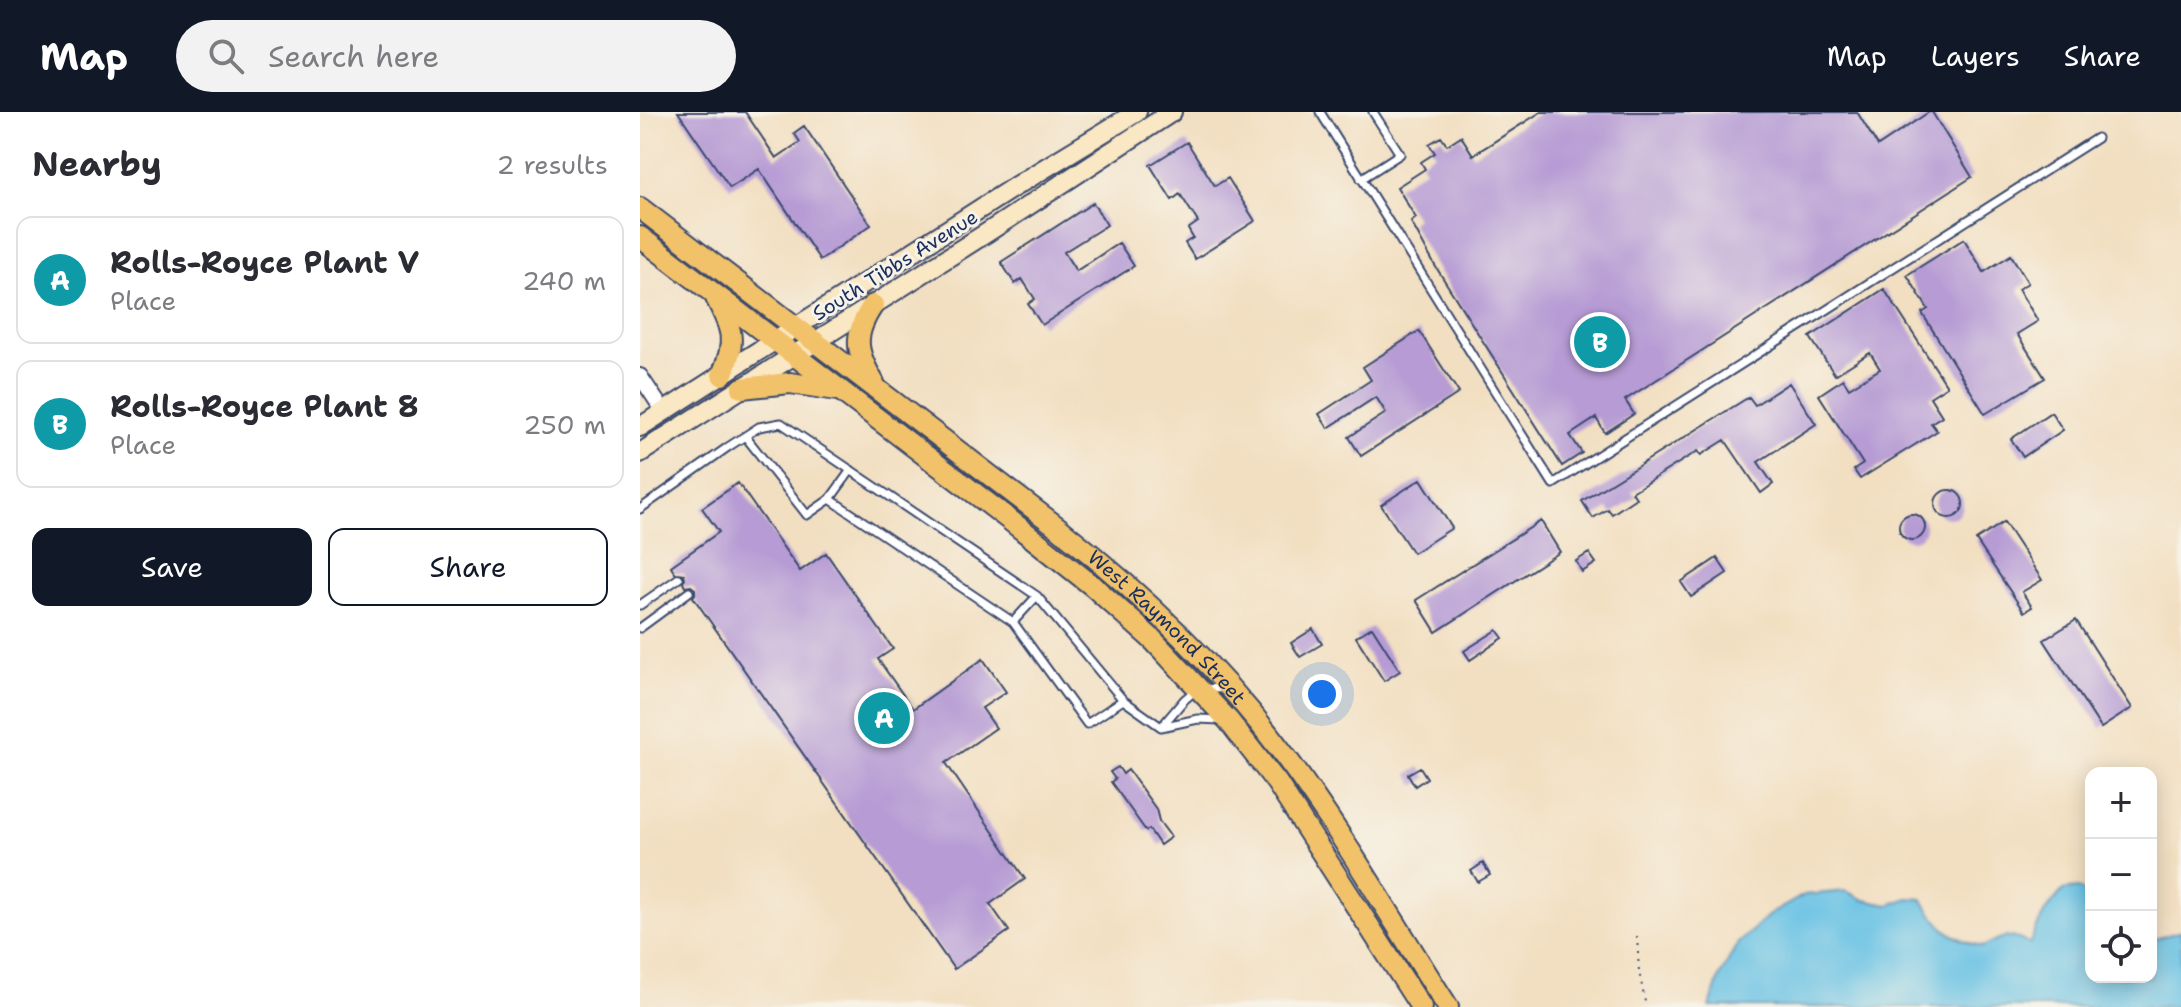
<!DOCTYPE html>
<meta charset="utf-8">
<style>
body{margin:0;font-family:"Shantell Sans",sans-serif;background:#f2f2f3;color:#2b2b33}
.controls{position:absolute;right:24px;bottom:24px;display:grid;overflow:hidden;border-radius:16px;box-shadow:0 4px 20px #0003}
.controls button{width:72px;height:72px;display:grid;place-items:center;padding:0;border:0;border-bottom:2px solid #e1e1e2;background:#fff;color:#2b2b33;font:40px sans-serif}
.you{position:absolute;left:682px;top:582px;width:28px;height:28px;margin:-20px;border:6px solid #fff;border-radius:50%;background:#1a73e8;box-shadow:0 0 0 12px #1a73e833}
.badge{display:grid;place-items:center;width:52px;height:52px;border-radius:50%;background:#111827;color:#fff;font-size:26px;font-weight:700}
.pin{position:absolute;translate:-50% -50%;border:4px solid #fff;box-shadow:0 2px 8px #0006}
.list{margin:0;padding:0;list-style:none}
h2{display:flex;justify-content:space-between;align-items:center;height:104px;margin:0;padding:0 32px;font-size:34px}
h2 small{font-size:26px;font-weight:400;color:#7c7c81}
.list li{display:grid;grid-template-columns:52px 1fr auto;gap:24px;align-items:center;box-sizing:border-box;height:128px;margin:0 16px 16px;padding:0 16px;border:2px solid #e1e1e2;border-radius:16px}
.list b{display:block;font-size:30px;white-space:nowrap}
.list p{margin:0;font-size:26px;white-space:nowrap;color:#7c7c81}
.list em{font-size:26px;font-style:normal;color:#7c7c81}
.actions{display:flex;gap:16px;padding:24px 32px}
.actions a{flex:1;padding:18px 0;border:2px solid #111827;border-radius:16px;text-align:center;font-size:28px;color:#111827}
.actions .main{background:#111827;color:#fff}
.icon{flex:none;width:44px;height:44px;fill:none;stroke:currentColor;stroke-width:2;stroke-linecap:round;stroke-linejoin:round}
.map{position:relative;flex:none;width:1541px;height:895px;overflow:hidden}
header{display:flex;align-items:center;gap:48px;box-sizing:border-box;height:112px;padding:0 40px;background:#111827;color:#fff}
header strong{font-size:38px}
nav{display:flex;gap:44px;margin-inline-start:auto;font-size:28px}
.search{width:560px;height:72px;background:#f2f2f3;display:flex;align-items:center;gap:20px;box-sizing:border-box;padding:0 28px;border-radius:44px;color:#7c7c81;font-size:30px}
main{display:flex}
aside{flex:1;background:#fff}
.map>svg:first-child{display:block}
.water{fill:#66c1e4;stroke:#4078a1;stroke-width:2}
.building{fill:#b69bd4}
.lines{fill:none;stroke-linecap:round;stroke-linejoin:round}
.service-casing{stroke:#3b496d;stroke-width:11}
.minor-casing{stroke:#3b496d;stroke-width:18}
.secondary-casing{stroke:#3b496d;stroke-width:22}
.primary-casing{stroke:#3b496d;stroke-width:24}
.path{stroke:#3b496d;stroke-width:2;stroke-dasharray:2 6;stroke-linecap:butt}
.service{stroke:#fff;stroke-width:7}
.minor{stroke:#fff;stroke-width:14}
.secondary{stroke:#fae7c3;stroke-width:18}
.primary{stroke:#f2c26a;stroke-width:20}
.labels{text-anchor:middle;stroke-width:6;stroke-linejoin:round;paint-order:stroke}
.street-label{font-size:20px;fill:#1b2f5e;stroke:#f7f3e8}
</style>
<header>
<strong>Map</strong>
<div class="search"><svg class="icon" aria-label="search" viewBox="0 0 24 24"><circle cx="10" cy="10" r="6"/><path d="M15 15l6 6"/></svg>Search here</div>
<nav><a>Map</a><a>Layers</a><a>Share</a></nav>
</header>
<main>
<aside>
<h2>Nearby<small>2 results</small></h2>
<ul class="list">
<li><span class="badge" style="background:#0f9aa8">A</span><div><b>Rolls-Royce Plant V</b><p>Place</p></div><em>240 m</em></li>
<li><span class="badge" style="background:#0f9aa8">B</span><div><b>Rolls-Royce Plant 8</b><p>Place</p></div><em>250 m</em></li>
</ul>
<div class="actions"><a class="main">Save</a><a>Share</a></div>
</aside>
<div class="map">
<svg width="1541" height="895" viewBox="0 0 1541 895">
<rect width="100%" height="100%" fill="#f7f3e8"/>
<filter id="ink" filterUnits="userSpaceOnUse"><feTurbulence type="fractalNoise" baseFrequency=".0125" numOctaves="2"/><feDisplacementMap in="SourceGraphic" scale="16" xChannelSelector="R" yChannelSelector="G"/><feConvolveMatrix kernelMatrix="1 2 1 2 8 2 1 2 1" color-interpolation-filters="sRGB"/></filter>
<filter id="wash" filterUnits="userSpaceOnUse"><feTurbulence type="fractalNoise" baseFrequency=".006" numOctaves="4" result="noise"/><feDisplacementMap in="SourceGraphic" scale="32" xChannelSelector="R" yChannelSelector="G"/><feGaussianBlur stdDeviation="1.8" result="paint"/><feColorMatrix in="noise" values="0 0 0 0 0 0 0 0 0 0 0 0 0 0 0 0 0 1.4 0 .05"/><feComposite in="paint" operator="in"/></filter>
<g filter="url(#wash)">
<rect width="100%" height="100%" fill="#f2dfc1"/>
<!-- water -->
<path class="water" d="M1438,776L1451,782V865H1511V824L1515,827L1541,819V895H1070L1079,866L1097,832L1129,803L1164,783L1206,779L1224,788L1248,793L1268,786L1282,787C1299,815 1310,826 1343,835C1363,824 1368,820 1389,832L1404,801L1423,778Z"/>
<g id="blocks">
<!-- building -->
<path class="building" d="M38,0H105L136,46L160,30L154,21L164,14L231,113L180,148L119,57L90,76Z
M901,0H1217L1238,34L1289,0H1292L1332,65L985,288L994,302L965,321L956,306L930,323L942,341L922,354L794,152L771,110L776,106L757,75L785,57L781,50L795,41L789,32L801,25L807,33L821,24L833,43Z
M547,30L575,74L588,66L615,109L555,147L545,131L553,126L548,117L558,110L540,82L532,88L510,53Z
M453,91L467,113L424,140L436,159L479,131L494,154L402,213L388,192L395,187L382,167L375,172L361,150Z
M1324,127L1344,160L1371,143L1388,171L1378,177L1398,209L1377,222L1405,266L1345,302L1282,201L1288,197L1267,163Z
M1244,177L1307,274L1290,285L1302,304L1291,311L1297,319L1220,367L1214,358L1223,352L1179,283L1203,267L1209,276L1240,257L1230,241L1195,263L1170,225Z
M779,219L819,281L721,344L709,325L746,301L736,285L688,316L679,302L731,268L723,255Z
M1149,271L1176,312L1118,350L1133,372L1121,381L1085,328L1061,343L1058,339L992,380L996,386L972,402L968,397L953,406L942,389L1109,285L1115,293Z
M1411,300L1423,318L1383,345L1371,327Z
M781,367L812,416L773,441L741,393Z
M98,371L160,459L186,441L253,537L238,547L273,597L343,547L366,580L342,596L356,616L306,651L385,767L350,792L369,819L314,857L53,485L55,482V477L51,474L45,475L43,471L45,466L44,462L35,461L31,454L79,420L62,396Z
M1295 392a14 14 0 1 1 28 0a14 14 0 1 1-28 0Z
M1259 415a13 13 0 1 1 26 0a13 13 0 1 1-26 0Z
M901,409L920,440L796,520L776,488Z
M1364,410L1402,468L1382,480L1392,495L1384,500L1336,428Z
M949,441L956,451L942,460L936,449Z
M1077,446L1087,461L1051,485L1041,470Z
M1436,508L1492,596L1461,616L1404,528Z
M732,515L760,559L744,569L716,525Z
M673,517L682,532L660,545L651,531Z
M857,518L863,526L830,548L824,539Z
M478,655L483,662L488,658L516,697L519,709L531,725L520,733L509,717L506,719L471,670L475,667L470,660Z
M780,655L787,666L775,674L768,662Z
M843,751L850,763L838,770L831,759Z"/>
</g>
</g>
<g filter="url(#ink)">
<use href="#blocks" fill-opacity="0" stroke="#3b496d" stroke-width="2"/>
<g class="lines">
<!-- service casing -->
<g class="service-casing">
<path id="service" d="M680,0L913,372L1457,26
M721,67L760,42L733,0
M105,324L167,403L190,387L211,358
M190,387L373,510L447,612L483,588
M0,397L88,335L119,315L141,311L397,484L483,588L521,615L558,607L580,608
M0,493L39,466
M373,510L397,484
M0,516L49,480
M522,614L544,588L558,576L586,577"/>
</g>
<!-- minor casing -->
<g class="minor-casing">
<path id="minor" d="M0,264L24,300"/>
</g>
<!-- secondary casing -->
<g class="secondary-casing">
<path id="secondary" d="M0,315L374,75L497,0
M0,341L348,120L532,0"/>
</g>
<!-- primary casing -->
<g class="primary-casing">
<g id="primary">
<path id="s1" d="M0,96L420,417C503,483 579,555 642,640C703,721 753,810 808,895"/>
<path d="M0,125L371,409L454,475L513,528L588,608L637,671L781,895"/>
<path d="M76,186C92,217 97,229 82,263"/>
<path d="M233,193C212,224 216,240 234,271"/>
<path d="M102,276L150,271L197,278"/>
</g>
</g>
<!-- path -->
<path class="path" d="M997,824L999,859L1006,895"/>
<!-- service -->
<use href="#service" class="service"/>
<!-- minor -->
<use href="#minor" class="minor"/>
<!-- secondary -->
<use href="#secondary" class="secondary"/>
<!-- primary -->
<use href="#primary" class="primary"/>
</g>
</g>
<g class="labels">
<!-- street labels -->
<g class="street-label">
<text transform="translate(255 153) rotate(-32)" y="7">South Tibbs Avenue</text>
<text dy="7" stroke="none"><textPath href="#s1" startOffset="674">West Raymond Street</textPath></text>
</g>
</g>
</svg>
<div class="controls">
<button>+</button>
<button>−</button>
<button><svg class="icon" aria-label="locate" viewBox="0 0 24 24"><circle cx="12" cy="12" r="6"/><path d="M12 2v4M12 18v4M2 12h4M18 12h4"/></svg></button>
</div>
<div class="you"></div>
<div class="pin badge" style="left:244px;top:606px;background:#0f9aa8">A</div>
<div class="pin badge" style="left:960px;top:230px;background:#0f9aa8">B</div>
</div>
</main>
